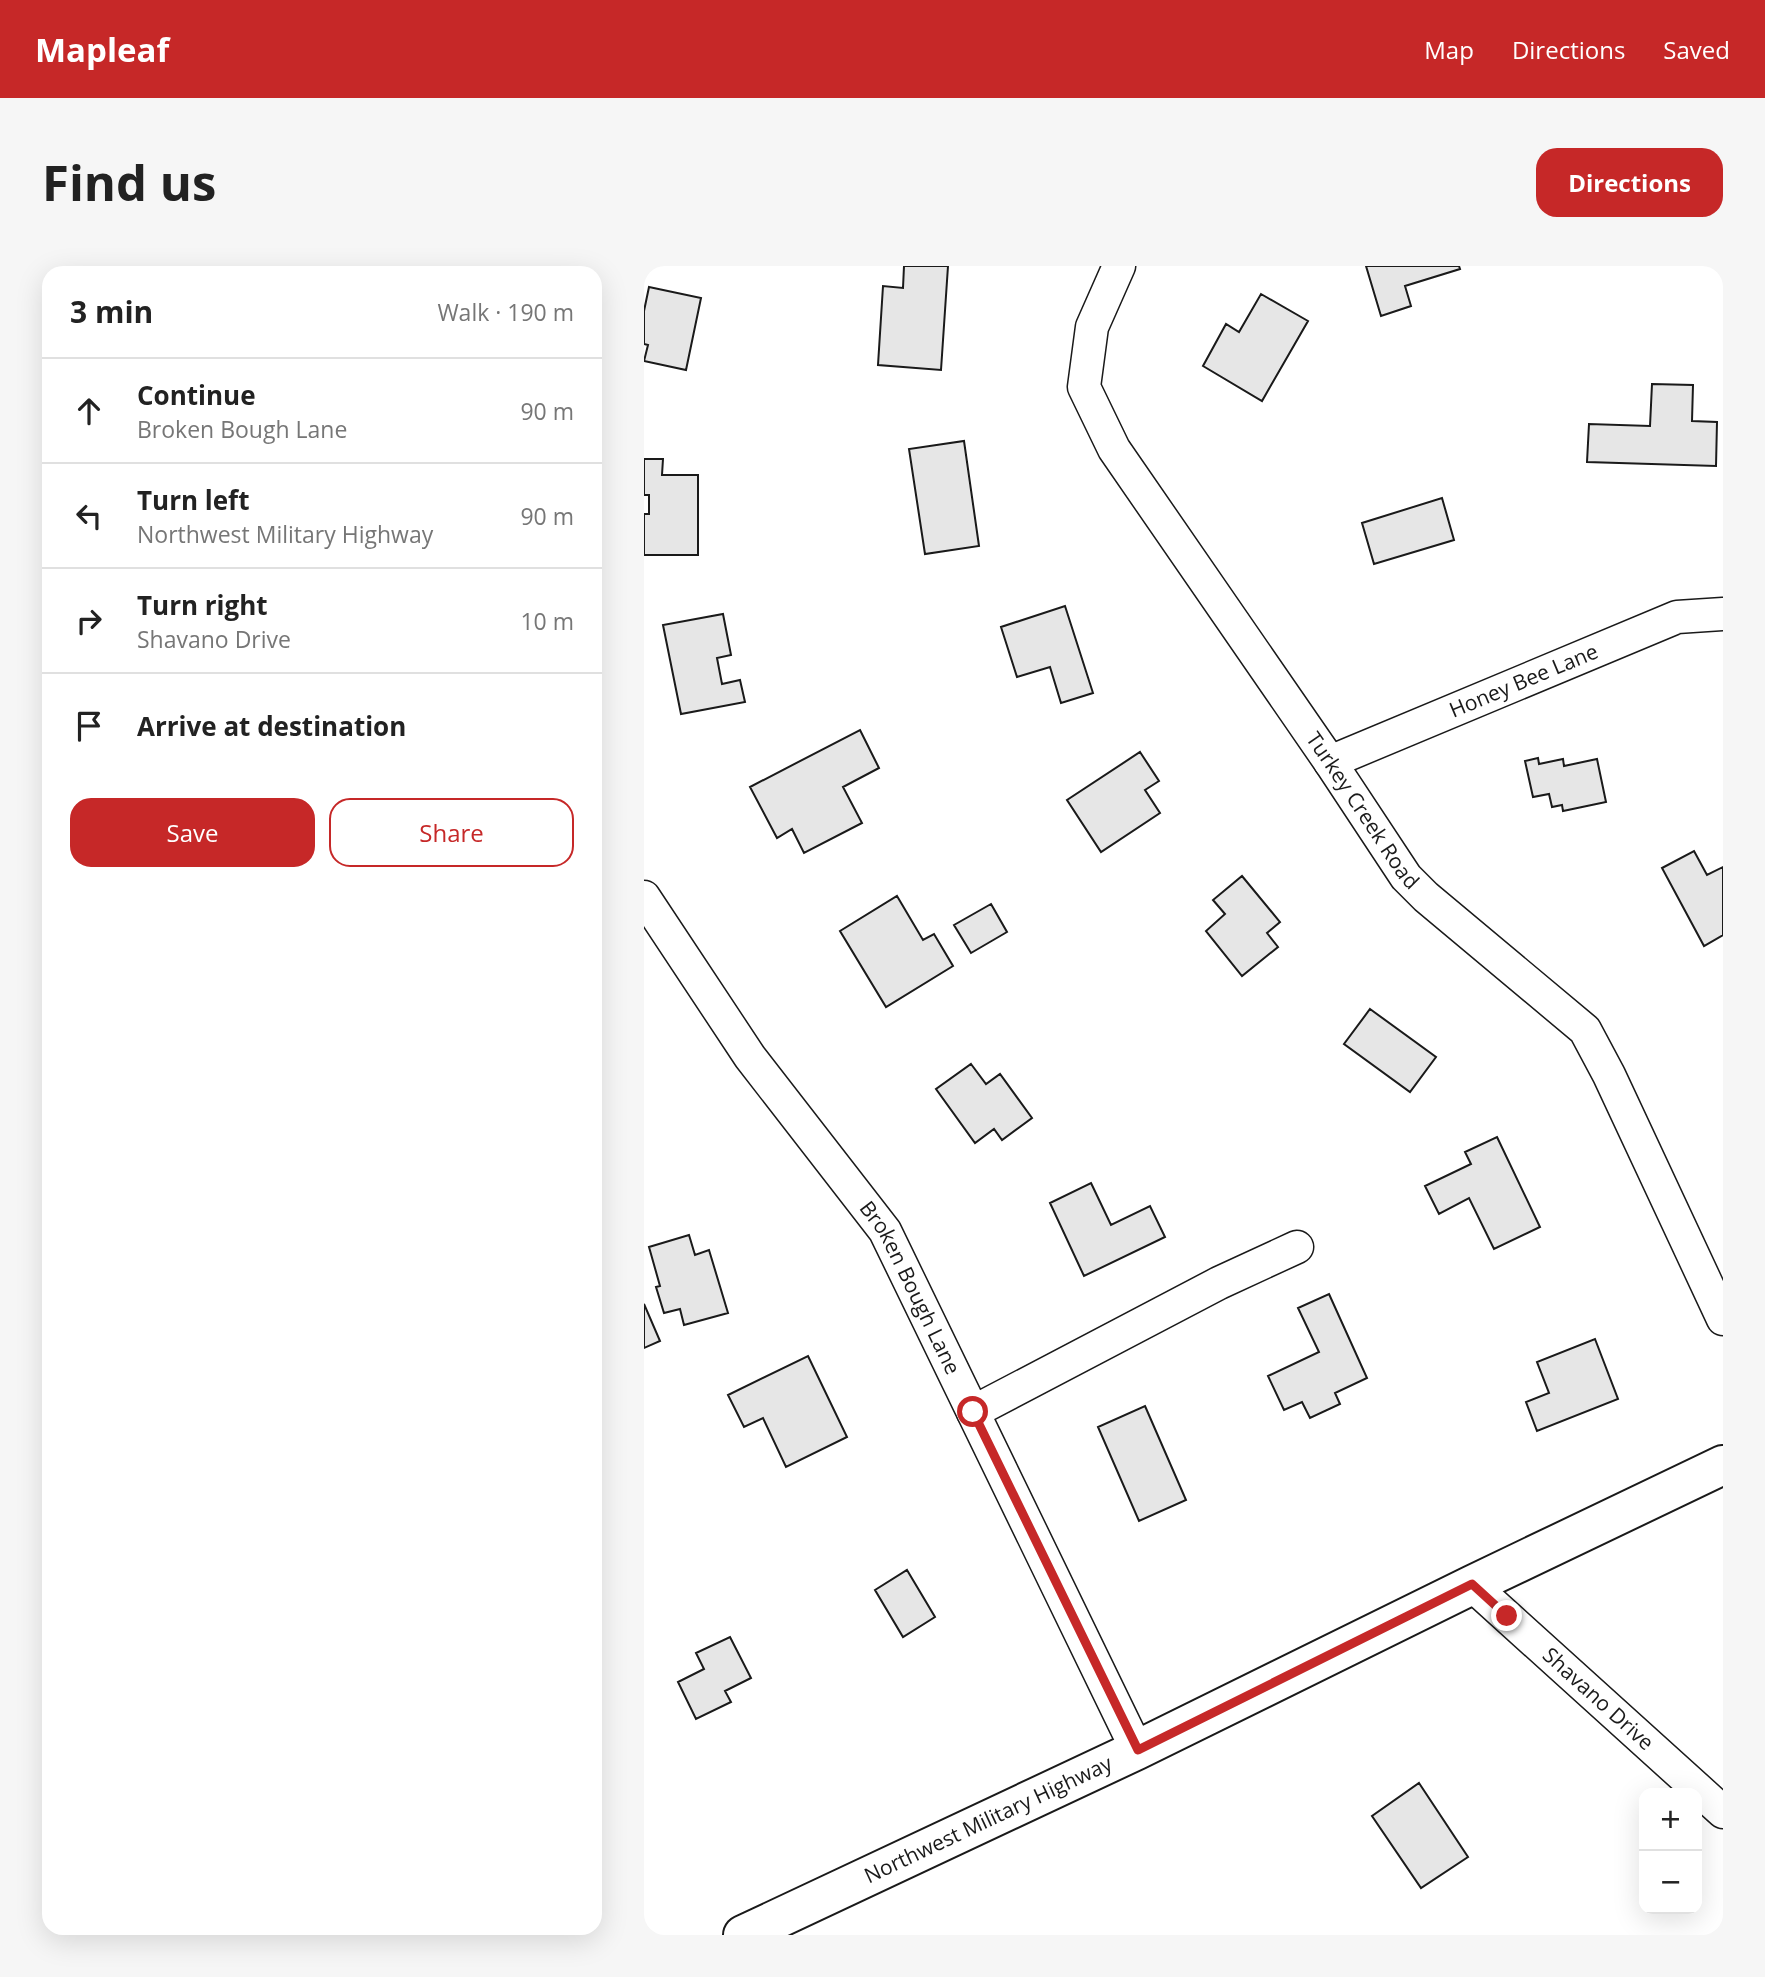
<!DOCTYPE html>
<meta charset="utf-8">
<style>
body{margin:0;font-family:"Open Sans",sans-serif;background:#f6f6f6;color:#222}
.controls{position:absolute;right:21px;bottom:21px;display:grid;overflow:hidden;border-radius:14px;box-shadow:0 7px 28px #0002}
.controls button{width:63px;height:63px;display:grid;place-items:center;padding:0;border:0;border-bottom:2px solid #e0e0e0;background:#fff;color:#222;font:35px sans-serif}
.stop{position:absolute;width:21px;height:21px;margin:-16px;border:5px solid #c62828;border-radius:50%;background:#fff}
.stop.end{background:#c62828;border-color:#fff;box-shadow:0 2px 7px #0008}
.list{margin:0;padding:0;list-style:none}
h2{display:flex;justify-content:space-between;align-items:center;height:91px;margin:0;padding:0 28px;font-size:30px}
h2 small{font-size:23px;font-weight:400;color:#767676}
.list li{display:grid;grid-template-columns:46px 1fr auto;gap:21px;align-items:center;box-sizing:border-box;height:105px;padding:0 28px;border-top:2px solid #e0e0e0}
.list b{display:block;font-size:26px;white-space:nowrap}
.list p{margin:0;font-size:23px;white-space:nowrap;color:#767676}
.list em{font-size:23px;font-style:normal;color:#767676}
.actions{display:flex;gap:14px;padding:21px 28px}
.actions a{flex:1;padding:16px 0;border:2px solid #c62828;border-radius:21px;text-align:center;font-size:24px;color:#c62828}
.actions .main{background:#c62828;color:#fff}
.icon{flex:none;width:38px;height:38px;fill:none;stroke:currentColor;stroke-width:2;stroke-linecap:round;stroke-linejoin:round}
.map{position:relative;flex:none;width:1079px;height:1669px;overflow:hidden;border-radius:21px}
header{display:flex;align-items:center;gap:42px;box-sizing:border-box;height:98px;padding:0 35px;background:#c62828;color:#fff}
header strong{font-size:33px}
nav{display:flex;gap:38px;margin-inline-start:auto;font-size:24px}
.intro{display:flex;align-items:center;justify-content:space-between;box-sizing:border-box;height:168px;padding:0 42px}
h1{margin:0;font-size:49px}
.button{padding:18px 32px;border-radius:21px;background:#c62828;color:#fff;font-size:24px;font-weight:700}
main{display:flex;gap:42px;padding:0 42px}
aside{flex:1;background:#fff;border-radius:21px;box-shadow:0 7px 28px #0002}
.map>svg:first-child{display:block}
.building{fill:#e6e6e6;stroke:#1a1a1a;stroke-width:2}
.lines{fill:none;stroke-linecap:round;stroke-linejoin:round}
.minor-casing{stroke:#1a1a1a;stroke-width:35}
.major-casing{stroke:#1a1a1a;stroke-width:42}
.minor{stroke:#fff;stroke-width:32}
.major{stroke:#fff;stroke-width:38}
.route{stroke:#c62828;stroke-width:9}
.labels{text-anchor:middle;stroke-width:5;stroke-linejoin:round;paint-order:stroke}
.street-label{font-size:21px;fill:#1a1a1a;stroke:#fff}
</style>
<header>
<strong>Mapleaf</strong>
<nav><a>Map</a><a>Directions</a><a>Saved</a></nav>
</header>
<div class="intro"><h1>Find us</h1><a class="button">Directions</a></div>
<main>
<aside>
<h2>3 min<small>Walk · 190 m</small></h2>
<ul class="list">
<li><svg class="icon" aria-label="ahead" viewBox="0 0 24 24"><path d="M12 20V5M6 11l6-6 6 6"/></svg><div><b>Continue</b><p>Broken Bough Lane</p></div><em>90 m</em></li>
<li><svg class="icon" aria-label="left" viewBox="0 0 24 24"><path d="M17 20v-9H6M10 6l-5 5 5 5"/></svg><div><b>Turn left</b><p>Northwest Military Highway</p></div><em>90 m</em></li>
<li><svg class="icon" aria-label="right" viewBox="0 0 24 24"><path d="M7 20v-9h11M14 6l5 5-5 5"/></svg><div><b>Turn right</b><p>Shavano Drive</p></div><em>10 m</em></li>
<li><svg class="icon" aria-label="arrive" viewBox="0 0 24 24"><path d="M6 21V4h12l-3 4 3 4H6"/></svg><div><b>Arrive at destination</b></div></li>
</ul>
<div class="actions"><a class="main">Save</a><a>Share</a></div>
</aside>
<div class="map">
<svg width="1079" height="1669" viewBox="0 0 1079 1669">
<rect width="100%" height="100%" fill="#fff"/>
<!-- building -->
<path class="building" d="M260,0H304L297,104L234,99L239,20L259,22Z
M722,0H815L816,3L761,20L767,40L737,50Z
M5,21L57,32L42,104L0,95L4,79L0,78V45Z
M617,28L664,55L618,135L559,100L582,58L595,66Z
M1008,118L1049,119L1048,155L1073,156L1072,200L943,196L945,158L1006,160Z
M320,175L335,280L281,288L265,183Z
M0,193H19L18,209H54V289H0V248H5V229H0Z
M798,232L810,274L730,298L718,257Z
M421,340L449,427L417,437L406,401L373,411L357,361Z
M79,348L87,389L73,392L78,418L96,414L101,436L37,448L19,359Z
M216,464L235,502L199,521L218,557L160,587L148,563L133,572L106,521Z
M496,486L515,515L501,524L516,547L457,586L423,534Z
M894,492L895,498L919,493L920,500L953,493L962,536L919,545L918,539L908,541L905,528L889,531L881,495Z
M1050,585L1063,609L1079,601V669L1060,680L1018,602Z
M598,610L636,656L623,667L634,681L598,710L562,665L581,648L569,634Z
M253,630L279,674L290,668L309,700L242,741L196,665Z
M347,638L363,666L327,687L310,659Z
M726,743L792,791L766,826L700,778Z
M327,798L342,818L356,808L388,852L358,874L350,863L331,877L292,823Z
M853,871L896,961L850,983L825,932L795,948L781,920L827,898L821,886Z
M447,917L467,959L506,940L521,971L440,1010L406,937Z
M45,969L51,989L65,984L84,1047L40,1059L36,1043L20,1047L12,1021L16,1020L5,981Z
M685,1028L723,1112L691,1127L696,1138L666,1152L658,1136L640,1144L624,1110L675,1086L654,1042Z
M0,1038L16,1075L0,1082Z
M951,1073L974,1133L893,1165L882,1136L905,1127L893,1096Z
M164,1090L203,1171L142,1201L119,1152L100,1161L84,1129Z
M501,1140L542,1234L495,1255L454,1161Z
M263,1304L291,1351L259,1371L231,1324Z
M86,1371L107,1412L81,1425L87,1436L52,1453L34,1416L60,1403L52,1387Z
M775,1517L824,1591L777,1622L728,1550Z"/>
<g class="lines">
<!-- minor casing -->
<g class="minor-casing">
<g id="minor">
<path id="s1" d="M475,0L448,61L440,121L470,183L686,496L762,611L782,631L941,764L965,809L1079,1053"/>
<path id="s2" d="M686,496L1033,351L1079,348"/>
<path id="s3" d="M0,631L106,791L241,965L493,1484"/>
<path d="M329,1146L575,1017L653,981"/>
<path id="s4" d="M828,1319L1079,1546"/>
</g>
</g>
<!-- major casing -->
<g class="major-casing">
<g id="major">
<path id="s5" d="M99,1669L493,1484L828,1319L1079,1199"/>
</g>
</g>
<!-- minor -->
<use href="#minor" class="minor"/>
<!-- major -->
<use href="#major" class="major"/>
</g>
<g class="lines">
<!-- route -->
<path class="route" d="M329,1146L494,1484L828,1318L863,1350"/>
</g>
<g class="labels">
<!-- street labels -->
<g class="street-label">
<text dy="7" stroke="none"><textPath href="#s2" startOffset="210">Honey Bee Lane</textPath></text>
<text dy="7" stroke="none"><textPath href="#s1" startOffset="635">Turkey Creek Road</textPath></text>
<text dy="7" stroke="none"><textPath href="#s3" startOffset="474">Broken Bough Lane</textPath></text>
<text dy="7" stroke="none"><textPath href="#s4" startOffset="170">Shavano Drive</textPath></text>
<text dy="7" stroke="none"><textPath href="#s5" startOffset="271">Northwest Military Highway</textPath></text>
</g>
</g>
</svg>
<div class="controls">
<button>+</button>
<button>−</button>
</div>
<div class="stop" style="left:329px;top:1146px"></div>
<div class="stop end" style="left:863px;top:1350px"></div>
</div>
</main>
